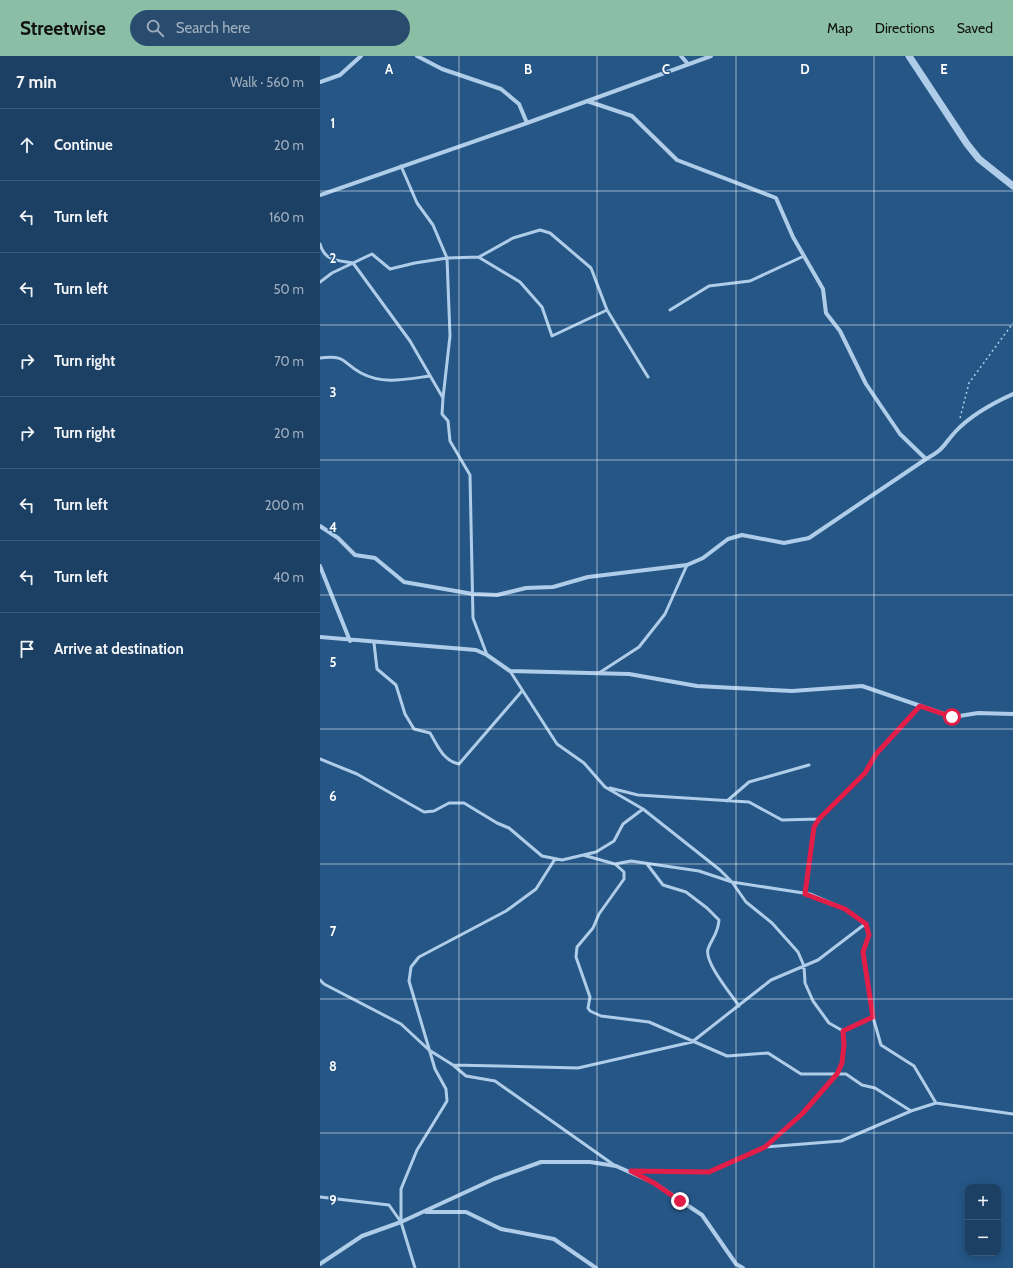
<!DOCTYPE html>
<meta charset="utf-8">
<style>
body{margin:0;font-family:Cabin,sans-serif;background:#294b6d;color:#f1f3f6}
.controls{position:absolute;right:12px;bottom:12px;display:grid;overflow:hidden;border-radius:8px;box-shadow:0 2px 10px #0003}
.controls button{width:36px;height:36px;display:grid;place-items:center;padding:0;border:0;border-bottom:1px solid #3a5978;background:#1c4064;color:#f1f3f6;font:20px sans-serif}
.stop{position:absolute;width:12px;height:12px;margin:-9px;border:3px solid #e11d48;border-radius:50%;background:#fff}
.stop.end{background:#e11d48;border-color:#fff;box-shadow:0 1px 4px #0008}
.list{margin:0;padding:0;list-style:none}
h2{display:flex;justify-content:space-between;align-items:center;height:52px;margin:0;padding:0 16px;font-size:17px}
h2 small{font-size:13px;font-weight:400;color:#a0afbf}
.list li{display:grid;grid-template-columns:26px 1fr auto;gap:12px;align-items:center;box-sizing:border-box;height:72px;padding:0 16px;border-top:1px solid #3a5978}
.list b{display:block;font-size:15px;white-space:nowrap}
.list em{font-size:13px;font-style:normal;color:#a0afbf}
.icon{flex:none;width:22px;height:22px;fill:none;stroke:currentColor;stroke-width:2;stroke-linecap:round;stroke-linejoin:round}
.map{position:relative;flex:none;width:693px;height:1212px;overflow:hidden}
header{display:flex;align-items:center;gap:24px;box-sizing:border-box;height:56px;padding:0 20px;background:#8abfa5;color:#111}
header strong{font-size:19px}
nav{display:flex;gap:22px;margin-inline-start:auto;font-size:14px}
.search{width:280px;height:36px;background:#294b6d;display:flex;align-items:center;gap:10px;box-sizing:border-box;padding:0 14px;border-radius:22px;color:#a0afbf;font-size:15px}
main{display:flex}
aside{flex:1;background:#1c4064}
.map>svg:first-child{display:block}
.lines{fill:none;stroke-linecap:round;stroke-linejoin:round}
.path{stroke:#afcde8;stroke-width:1.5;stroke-dasharray:2 3;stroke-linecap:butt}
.service{stroke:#afcde8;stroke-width:3}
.minor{stroke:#afcde8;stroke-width:4}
.tertiary{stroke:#afcde8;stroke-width:7}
.route{stroke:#e11d48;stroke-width:5}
.grid{fill:none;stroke:#fff;stroke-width:1;stroke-opacity:0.55}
.grid-label{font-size:13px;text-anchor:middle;font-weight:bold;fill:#fff;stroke:#255686;stroke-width:3;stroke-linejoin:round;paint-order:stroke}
</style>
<header>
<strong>Streetwise</strong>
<div class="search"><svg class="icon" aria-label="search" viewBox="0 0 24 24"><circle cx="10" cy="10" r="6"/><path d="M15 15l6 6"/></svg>Search here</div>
<nav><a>Map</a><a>Directions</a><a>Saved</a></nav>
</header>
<main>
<aside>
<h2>7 min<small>Walk · 560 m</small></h2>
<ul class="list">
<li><svg class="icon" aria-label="ahead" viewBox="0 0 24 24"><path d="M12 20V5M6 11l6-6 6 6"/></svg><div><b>Continue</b></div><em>20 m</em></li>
<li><svg class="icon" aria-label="left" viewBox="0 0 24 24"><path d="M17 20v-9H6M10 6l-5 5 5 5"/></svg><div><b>Turn left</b></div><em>160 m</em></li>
<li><svg class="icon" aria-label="left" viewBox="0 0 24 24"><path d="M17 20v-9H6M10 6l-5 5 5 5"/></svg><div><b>Turn left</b></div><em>50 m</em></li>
<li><svg class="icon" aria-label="right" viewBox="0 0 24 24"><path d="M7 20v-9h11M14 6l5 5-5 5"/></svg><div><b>Turn right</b></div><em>70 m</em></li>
<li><svg class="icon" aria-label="right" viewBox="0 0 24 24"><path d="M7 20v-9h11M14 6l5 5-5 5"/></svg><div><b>Turn right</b></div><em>20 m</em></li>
<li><svg class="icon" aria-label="left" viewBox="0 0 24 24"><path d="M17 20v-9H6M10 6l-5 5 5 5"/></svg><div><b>Turn left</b></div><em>200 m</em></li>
<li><svg class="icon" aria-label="left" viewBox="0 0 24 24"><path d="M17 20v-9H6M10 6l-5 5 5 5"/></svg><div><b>Turn left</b></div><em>40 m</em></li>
<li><svg class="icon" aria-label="arrive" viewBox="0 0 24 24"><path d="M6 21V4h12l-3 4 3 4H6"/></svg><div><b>Arrive at destination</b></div></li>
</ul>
</aside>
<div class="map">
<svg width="693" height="1212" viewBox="0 0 693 1212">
<rect width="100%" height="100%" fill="#255686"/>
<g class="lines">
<!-- path -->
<path class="path" d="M640,362L649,327L693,267"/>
<!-- service -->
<path class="service" d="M81,110L97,147L113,169L127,202L130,280L123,342
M0,188C5,206 18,204 33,207L90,285L123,342L122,358L128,365L130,385L150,419L153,562L167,599
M160,202L200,226L222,251L232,280L287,254
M0,226L12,217L52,198L70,213L95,207L127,202L159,201L193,182L220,174L230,177L271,212L287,254L328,321
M350,254L389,230L430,225L484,200
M0,302C27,299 21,306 41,317C63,329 87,323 110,320
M54,587L57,613L76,629L85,658L94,673L110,677C118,690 123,705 139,708L202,635
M190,615L237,688L264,707L285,731L323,753L400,814L412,826L426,846L452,867L478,896L484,910L485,927L493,945L509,967L523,975
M279,617L319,591L345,558L367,509
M0,703L37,718L104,756L114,755L129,747H144L177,767L189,772L222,800L242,804L276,796L294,785L303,768L323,753
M290,732L318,739L429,746L462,764L499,763
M407,745L429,726L489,709
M263,799L295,808L311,805L379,815L412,826L490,838L525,853L545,868L549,879L543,896L553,961L561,989L594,1010L616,1047
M295,808L304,816V823L279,858L273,872L257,891L256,901L270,941L268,952L270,955L281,960L329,966L407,1000L448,997L481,1018H526L542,1029L555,1032L591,1055
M327,808L343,829L366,836L387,852L399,864C398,878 392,882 388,893C384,906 411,938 419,950
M485,838L494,771L499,763L545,717L556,699L600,650
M0,924L4,928L81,968L109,994L133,1009L258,1012L372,986L451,924L498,904L545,868
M133,1009L146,1020L175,1025L294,1109
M445,1091L521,1085L591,1055L616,1047L693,1058
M311,1115L389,1116L445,1091L482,1058L517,1018L522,1007L524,989L523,975L553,961
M0,1141L69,1149L81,1166
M95,1212L81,1166V1133L97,1094L127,1045L126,1033L115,1013L89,925L91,911L99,901L186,855L216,833L235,803"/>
<!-- minor -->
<path class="minor" d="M97,0L122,13L181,33L199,48L207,67
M361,0L368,8
M0,26L20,19L41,0
M267,45L312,60L357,104L456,142L473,181L503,233L506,257L520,275L546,328L580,378L606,403
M0,139L207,67L391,0
M0,470L18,482L35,499L55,502L84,526L153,538L177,539L206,532L233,531L268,521L367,509L383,502L408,483L422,479L464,487L489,482L606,403C625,393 623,389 636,375C651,359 673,347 693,338
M0,510L30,585
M0,581L156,594L167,599L190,615L309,618L377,630L472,635L542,630L633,661L658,657L693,658
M106,1156H146L181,1173L234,1183L276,1212
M0,1208L42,1180L81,1166L174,1123L221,1106H270L296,1110L334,1127L382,1159L416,1208L423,1212"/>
<!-- tertiary -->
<path class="tertiary" d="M589,0L647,88L659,103L693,130"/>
</g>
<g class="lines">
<!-- route -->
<path class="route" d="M360,1145L334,1127L311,1115L389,1116L445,1091L482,1058L517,1018L522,1007L524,989L523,975L553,961L543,896L549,879L546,868L525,853L485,838L494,771L499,763L545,717L556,698L600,650L632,661"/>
</g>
<!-- grid -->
<path class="grid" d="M139,0V1212M277,0V1212M416,0V1212M554,0V1212M0,135H693M0,269H693M0,404H693M0,539H693M0,673H693M0,808H693M0,943H693M0,1077H693"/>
<g class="grid-label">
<text x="69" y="18">A</text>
<text x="208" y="18">B</text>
<text x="346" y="18">C</text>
<text x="485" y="18">D</text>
<text x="624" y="18">E</text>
<text x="13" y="72">1</text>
<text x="13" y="207">2</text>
<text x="13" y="341">3</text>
<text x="13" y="476">4</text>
<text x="13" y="611">5</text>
<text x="13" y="745">6</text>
<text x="13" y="880">7</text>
<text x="13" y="1015">8</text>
<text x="13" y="1149">9</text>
</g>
</svg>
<div class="controls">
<button>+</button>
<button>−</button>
</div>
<div class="stop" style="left:632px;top:661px"></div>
<div class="stop end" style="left:360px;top:1145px"></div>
</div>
</main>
